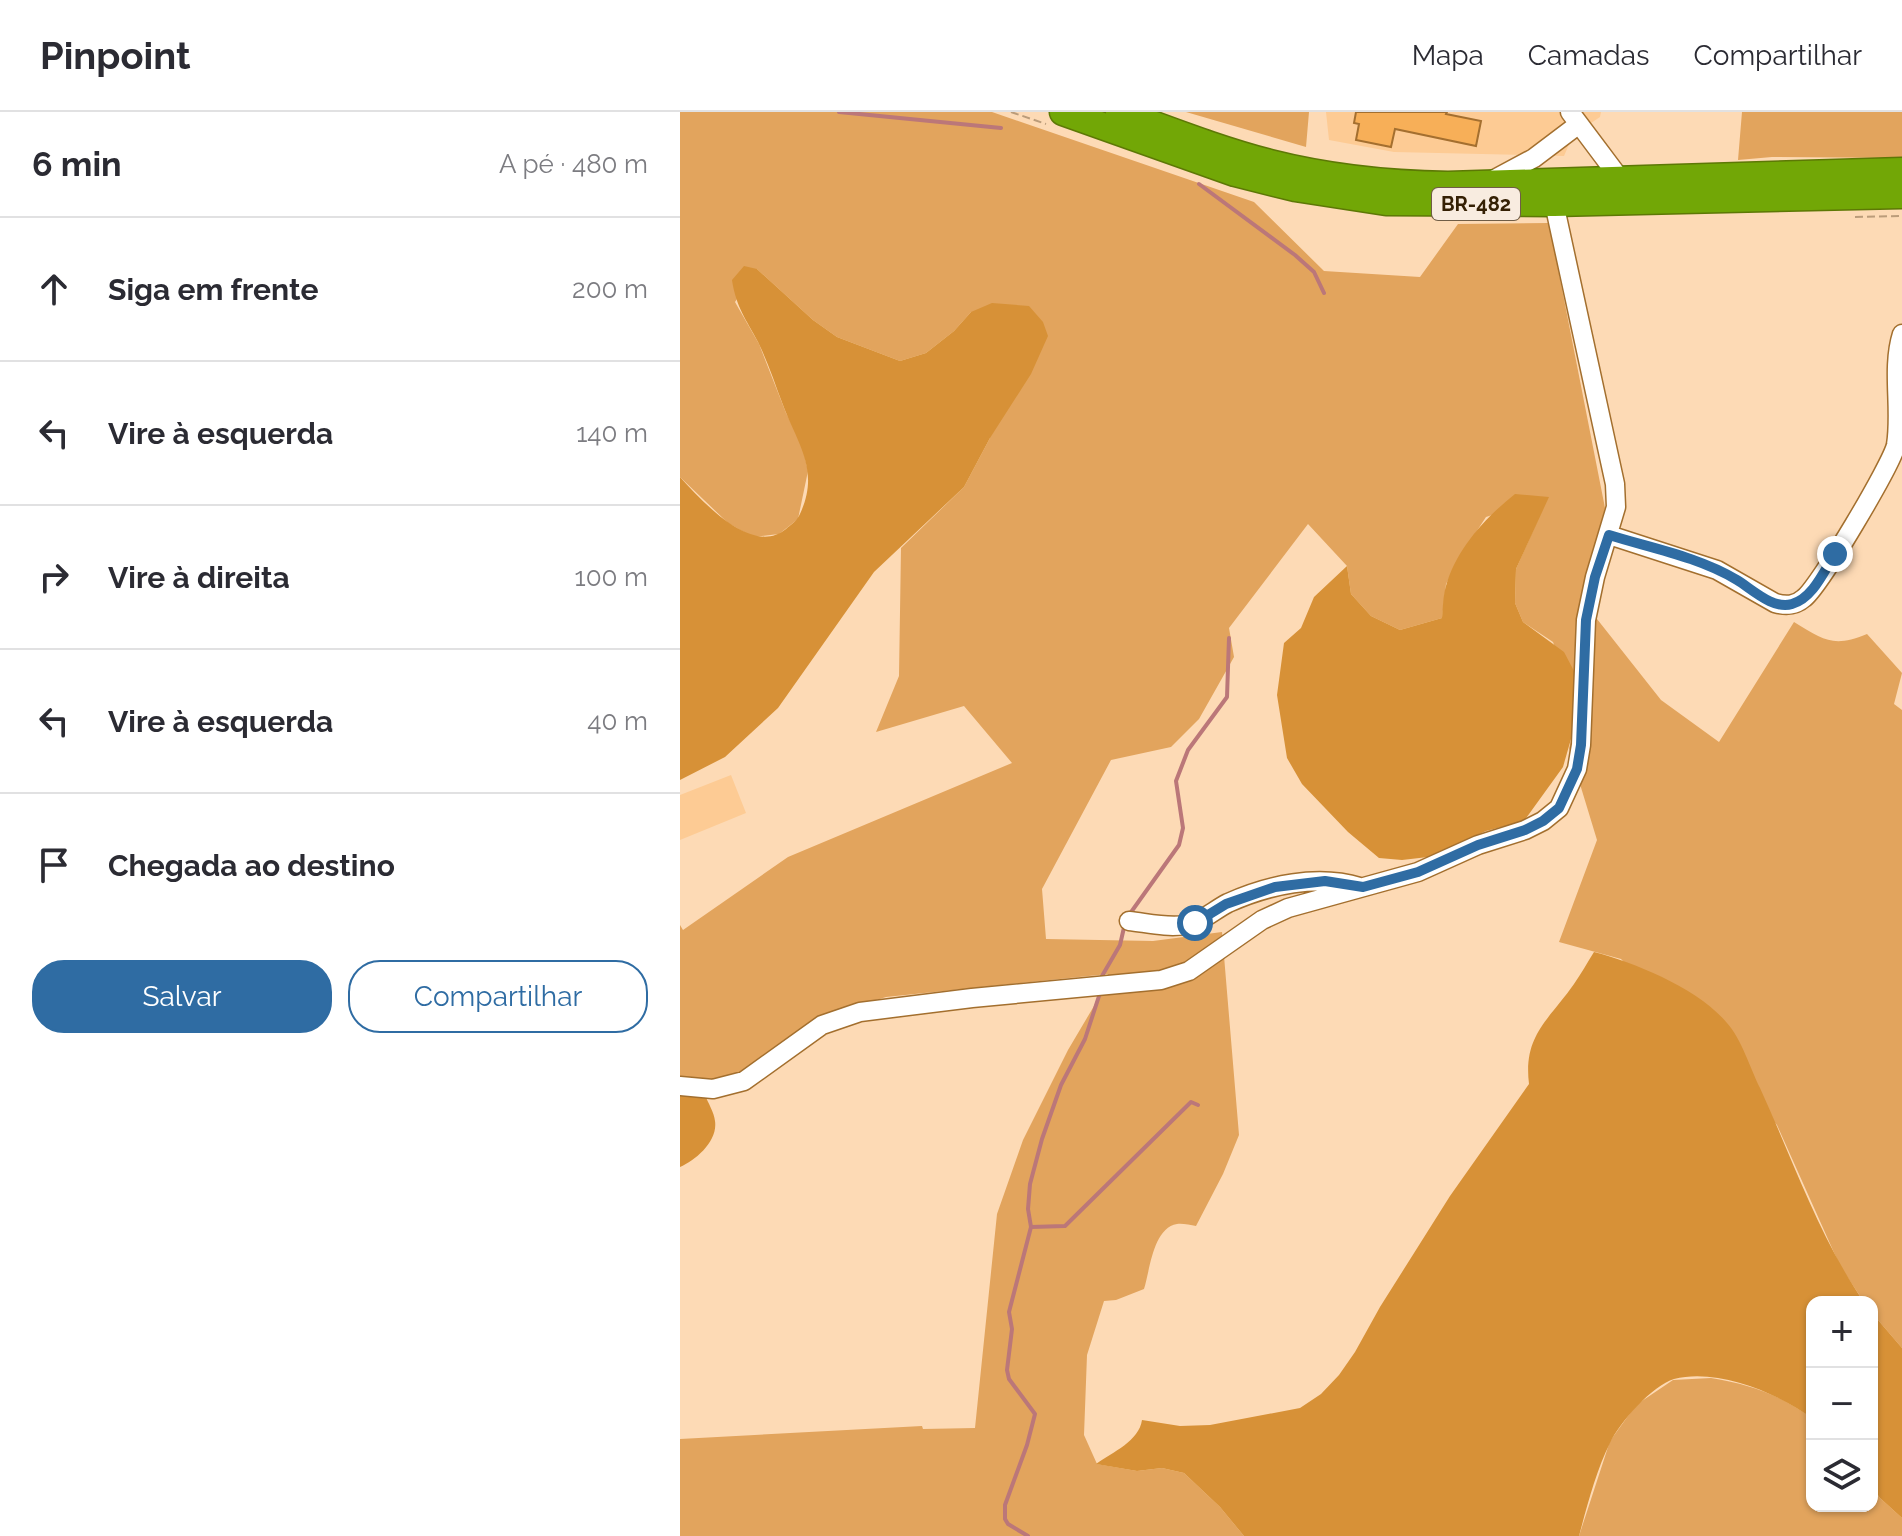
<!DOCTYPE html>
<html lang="pt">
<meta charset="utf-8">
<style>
body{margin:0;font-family:Raleway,sans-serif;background:#f2f2f3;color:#2b2b33}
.controls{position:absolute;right:24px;bottom:24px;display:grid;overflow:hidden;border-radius:16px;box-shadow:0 2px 6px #0004}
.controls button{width:72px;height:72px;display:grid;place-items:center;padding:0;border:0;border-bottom:2px solid #e1e1e2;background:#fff;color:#2b2b33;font:40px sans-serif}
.stop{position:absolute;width:24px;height:24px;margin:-18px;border:6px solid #2f6ca3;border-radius:50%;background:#fff}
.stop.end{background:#2f6ca3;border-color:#fff;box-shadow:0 2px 8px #0008}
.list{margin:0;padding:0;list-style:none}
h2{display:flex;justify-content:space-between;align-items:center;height:104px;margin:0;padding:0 32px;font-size:34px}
h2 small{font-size:26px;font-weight:400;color:#7c7c81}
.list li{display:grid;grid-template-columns:52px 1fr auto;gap:24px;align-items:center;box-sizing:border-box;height:144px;padding:0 32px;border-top:2px solid #e1e1e2}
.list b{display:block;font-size:30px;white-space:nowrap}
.list em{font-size:26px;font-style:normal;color:#7c7c81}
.actions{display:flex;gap:16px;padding:24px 32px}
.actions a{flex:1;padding:18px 0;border:2px solid #2f6ca3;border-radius:32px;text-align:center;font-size:28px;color:#2f6ca3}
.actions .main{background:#2f6ca3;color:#fff}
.icon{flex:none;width:44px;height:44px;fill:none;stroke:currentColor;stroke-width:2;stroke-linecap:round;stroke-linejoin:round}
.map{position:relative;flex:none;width:1222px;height:1424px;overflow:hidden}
header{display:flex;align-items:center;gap:48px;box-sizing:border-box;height:112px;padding:0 40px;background:#fff;border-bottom:2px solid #e1e1e2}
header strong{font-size:38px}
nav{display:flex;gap:44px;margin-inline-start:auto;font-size:28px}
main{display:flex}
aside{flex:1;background:#fff}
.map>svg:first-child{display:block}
.built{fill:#fdcb94}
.green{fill:#e2a45d}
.forest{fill:#d79137}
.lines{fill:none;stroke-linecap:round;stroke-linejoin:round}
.stream{stroke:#bb7779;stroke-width:4}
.building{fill:#f7af58;stroke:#a46f2f;stroke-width:2}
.minor-casing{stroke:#a36f2e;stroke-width:21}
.highway-casing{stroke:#5d7805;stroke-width:29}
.path{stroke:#bb9c7a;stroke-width:2;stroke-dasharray:8 4;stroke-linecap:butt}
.minor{stroke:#fff;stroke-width:18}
.highway{stroke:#72a706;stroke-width:26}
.route{stroke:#2f6ca3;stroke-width:10}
.labels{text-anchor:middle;stroke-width:7;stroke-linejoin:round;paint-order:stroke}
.shield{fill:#f8ece0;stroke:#705d46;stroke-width:2}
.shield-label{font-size:20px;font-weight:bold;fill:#352004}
</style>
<header>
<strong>Pinpoint</strong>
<nav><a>Mapa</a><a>Camadas</a><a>Compartilhar</a></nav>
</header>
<main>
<aside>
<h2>6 min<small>A pé · 480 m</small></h2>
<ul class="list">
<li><svg class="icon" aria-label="ahead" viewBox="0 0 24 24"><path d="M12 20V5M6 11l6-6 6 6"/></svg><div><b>Siga em frente</b></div><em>200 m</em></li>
<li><svg class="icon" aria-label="left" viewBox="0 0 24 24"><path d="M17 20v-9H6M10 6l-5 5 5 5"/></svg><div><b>Vire à esquerda</b></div><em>140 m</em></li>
<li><svg class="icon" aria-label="right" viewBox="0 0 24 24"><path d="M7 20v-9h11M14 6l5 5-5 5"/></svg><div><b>Vire à direita</b></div><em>100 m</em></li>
<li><svg class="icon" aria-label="left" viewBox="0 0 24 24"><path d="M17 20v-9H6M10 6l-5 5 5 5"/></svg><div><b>Vire à esquerda</b></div><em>40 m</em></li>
<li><svg class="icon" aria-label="arrive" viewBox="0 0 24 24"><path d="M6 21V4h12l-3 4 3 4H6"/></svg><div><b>Chegada ao destino</b></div></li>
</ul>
<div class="actions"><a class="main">Salvar</a><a>Compartilhar</a></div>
</aside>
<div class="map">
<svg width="1222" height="1424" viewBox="0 0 1222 1424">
<rect width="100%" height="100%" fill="#fddab5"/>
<!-- built -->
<path class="built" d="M646,0H921L920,5L893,23L884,44L714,40L649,28Z
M51,663L66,701L0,728V683Z"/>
<!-- green -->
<path class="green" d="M0,0H312L574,90L644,159L740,165L778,112L869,111L925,396L902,488L981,588L1039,630L1114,510C1144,528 1153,536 1187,522L1222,561L1214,592L1222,598V1236L1192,1201V1190H1184L1160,1154L1097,1013L941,847L879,830L917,728L889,636L899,599L873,530L843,510L835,491L836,457L868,385L806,405L783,440L766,472L762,506L720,518L691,504L671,482L667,454L628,412L549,516L554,545L519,607L491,635L431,648L362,777L366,827L473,829L542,820L559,1023L543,1062L516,1114C510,1113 502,1111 497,1112C473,1116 470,1158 464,1177L436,1188L424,1189L407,1243L404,1323L417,1352L457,1359L482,1356L504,1361L540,1395L564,1424H0V1327L242,1314L243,1317L295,1316L317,1102L343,1028L388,938L414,894L428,862L206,885L134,907L65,960L0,982V813L3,818L108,745L332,651L284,594L196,620L219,564L221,436L284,375L310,326L291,200L274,219L246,241L220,249L157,225L133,208L77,157L55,190L79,232L106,301L122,332L128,359L118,407L99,422L73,425L48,411L0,365Z
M506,0H629L626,35Z
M1062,0H1222V46L1092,45L1058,48Z
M1031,1266C1072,1273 1098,1282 1132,1306V1394H1192V1375L1200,1386L1222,1406V1424H899L930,1329L956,1293L993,1268Z"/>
<!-- forest -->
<path class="forest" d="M64,154L77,157L133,208L157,225L220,249L246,241L274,219L291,200L312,191L349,194L363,210L368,224L351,262L310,326L284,375L194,460L98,596L45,645L0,668V365C22,389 72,445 106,417C110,413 116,410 119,404C141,359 118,333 103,293C95,272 88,250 78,230C66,207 56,195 52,168Z
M835,382L869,385L836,457L835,491L843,510L884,540L894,559L899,599L883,655L844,709L806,719L748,745L722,748L699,746L668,720L622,672L607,646L597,583L604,531L621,516L634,485L667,454L671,482L691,504L720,518L762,506C763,495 763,484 766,474C776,437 806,405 835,382Z
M914,840C956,851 1019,877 1047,911C1062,928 1070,956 1080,976C1113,1048 1139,1125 1184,1190H1132V1306C1097,1281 1038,1256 994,1267C973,1273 939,1311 930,1331C916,1359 907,1394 899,1424H564L540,1395L504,1361L482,1356L457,1359L416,1352C433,1340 459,1329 462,1308L500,1314L530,1313L620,1296L641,1282L659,1263L675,1240L700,1195L770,1084L849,972C843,923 869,908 894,872C901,862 907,851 914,840Z
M0,982L25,983C28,991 34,1000 35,1009C38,1029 16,1048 0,1055Z
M1192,1201L1222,1236V1406L1200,1386L1192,1375Z"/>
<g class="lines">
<!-- stream -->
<path class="stream" d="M159,0L321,16
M519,72L615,143L634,160L644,181
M449,803L499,733L503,716L496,669L508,638L547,585L549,526
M422,864L440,833L445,811
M351,1115L385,1114L511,990L518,993
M348,1424L328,1412L325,1407V1393L347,1333L355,1302L329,1267L327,1258L332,1217L329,1200L351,1115L348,1097L350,1072L362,1027L381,973L405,927L420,881"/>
</g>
<!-- building -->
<path class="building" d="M676,0H767L766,2L801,9L796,34L715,17L711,35L676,28L679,12L674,11Z"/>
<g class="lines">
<!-- minor casing -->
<g class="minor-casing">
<path id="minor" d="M890,0L941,68
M811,69L854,46L899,12
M929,423L1037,458L1095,491C1106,494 1115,494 1124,486C1139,475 1212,352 1216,333C1222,297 1211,257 1222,222
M449,809C467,811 487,816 505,813C521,811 534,798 548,791C588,773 637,762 680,775
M0,974L33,977L64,969L142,913L180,900L292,886L481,868L509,859L582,808L608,796L738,760L798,733L845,718L863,709L879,696L897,657L901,633L906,508L915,465L936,395L935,372L874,91"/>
</g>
<!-- highway casing -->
<g class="highway-casing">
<path id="highway" d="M383,0L555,61L615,76L706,90L874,91L1222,83
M439,0C489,18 539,38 590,51C649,66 708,72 768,73L1222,59"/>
</g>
<!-- path -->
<path class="path" d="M331,0L366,12
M1175,105L1222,104"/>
<!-- minor -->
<use href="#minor" class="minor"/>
<!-- highway -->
<use href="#highway" class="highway"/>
</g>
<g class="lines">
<!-- route -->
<path class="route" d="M515,811L546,792L595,775L645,769L683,775L738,760L798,733L845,718L863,709L879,696L897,657L901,633L906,508L915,465L929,423C971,436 1019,445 1057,468C1072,477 1093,498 1112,492C1133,486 1144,459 1155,442"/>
</g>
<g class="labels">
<!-- shield labels -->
<rect class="shield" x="752" y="76" width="88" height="32" rx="6"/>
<g class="shield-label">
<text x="796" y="99">BR-482</text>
</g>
</g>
</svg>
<div class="controls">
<button>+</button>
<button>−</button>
<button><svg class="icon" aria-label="layers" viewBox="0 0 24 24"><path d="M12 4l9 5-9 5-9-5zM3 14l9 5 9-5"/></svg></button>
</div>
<div class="stop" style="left:515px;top:811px"></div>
<div class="stop end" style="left:1155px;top:442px"></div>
</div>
</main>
